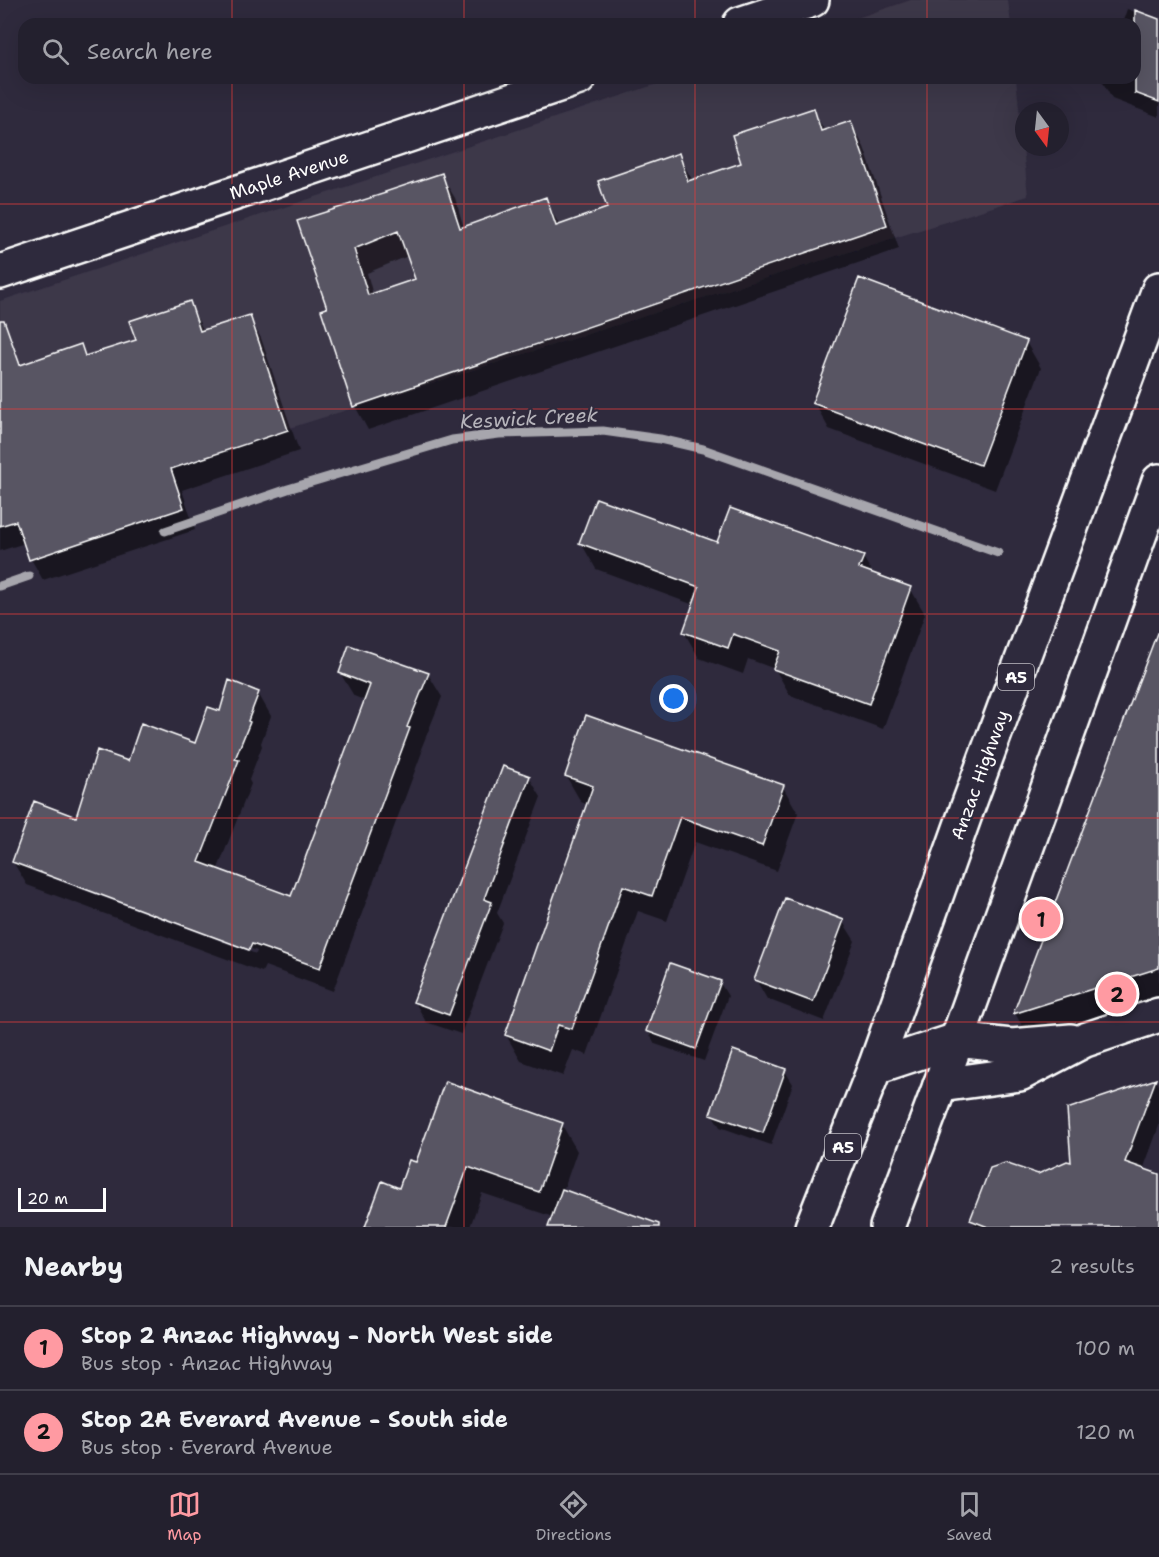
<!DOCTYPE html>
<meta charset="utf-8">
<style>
body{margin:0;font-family:"Shantell Sans",sans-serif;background:#2f2d3a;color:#f1f3f6}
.compass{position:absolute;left:1015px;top:102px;width:54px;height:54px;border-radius:50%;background:#23202e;box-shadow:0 6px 24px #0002;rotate:165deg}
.scale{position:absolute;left:18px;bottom:15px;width:88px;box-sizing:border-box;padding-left:6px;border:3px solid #fff;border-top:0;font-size:16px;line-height:21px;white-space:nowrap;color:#fff;-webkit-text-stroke:4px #2f2a3d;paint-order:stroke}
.you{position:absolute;left:674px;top:699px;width:21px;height:21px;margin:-15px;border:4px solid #fff;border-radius:50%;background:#1a73e8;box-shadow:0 0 0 9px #1a73e833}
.badge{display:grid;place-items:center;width:39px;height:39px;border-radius:50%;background:#ff9aa2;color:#111;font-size:20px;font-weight:700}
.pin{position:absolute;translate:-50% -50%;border:3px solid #fff;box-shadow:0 2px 6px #0006}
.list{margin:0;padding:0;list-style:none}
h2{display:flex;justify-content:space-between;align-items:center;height:78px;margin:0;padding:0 24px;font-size:26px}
h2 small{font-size:20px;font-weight:400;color:#a3a3aa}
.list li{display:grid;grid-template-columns:39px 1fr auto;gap:18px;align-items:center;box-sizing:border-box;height:84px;padding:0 24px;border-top:2px solid #403e4a}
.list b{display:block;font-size:22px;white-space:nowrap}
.list p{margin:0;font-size:20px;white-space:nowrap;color:#a3a3aa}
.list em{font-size:20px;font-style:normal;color:#a3a3aa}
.icon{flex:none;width:33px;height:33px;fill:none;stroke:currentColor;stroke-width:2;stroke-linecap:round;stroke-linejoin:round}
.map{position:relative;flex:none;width:1159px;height:1227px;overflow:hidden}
.search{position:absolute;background:#23202e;box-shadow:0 6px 24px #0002;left:18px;right:18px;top:18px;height:66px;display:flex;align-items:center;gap:15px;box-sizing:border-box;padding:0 21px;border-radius:18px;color:#a3a3aa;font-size:22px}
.sheet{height:246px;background:#23202e}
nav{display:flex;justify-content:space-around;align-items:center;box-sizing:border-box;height:84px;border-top:2px solid #403e4a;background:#23202e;font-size:16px;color:#a3a3aa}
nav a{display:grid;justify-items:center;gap:3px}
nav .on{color:#ff9aa2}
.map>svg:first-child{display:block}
.built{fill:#3c3749}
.shadow{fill:#0007;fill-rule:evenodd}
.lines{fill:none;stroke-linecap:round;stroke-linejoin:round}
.stream{stroke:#a7a6ad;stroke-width:9}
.building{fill:#595564;stroke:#fff;stroke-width:1.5;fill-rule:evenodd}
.minor-casing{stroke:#fff;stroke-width:38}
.tertiary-casing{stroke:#fff;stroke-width:38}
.trunk-casing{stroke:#fff;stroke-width:38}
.minor{stroke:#2f2a3d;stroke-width:33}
.tertiary{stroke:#2f2a3d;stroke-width:33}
.trunk{stroke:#2f2a3d;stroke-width:33}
.grid{fill:none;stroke:#da3e3e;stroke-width:1.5;stroke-opacity:0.55}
.labels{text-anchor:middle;stroke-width:4.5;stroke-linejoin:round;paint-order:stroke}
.shield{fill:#2f2a3d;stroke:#c1bfc5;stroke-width:1.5}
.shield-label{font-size:16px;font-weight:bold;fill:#fff}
.street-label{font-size:18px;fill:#fff;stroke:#2f2a3d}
.water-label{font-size:20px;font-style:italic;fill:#b6b4bb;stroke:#2f2a3d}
</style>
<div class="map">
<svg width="1159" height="1227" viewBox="0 0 1159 1227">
<rect width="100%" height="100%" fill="#2f2a3d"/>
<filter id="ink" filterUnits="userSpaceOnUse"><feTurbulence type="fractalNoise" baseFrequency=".0167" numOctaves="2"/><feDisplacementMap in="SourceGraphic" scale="12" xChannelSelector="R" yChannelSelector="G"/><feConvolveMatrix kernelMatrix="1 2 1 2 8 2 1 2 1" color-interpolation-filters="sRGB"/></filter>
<g filter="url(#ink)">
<!-- built -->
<path class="built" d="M911,0H1008L1011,24H839Z
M675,78H1016L1028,196L0,519V301Z"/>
<!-- shadow -->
<path class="shadow" d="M1127,9L1159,21V117L1112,99L1101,79L1135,78V24H1122Z
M813,110L825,131L851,123L864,147L899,249L368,430L355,406L329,309L299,222L441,175L455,198L464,228L545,199L560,226L609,209L678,155L693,181L743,164ZM408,256L417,280L373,295L367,273Z
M189,303L204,331L249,317L261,338L299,451L182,490L195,530L43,580L31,559L25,543L0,551V364L21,366L80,346L87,357L138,341Z
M1026,342L1041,368L995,490L829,429L814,402Z
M581,543H718L863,557L873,574L910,588L925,614L883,729L790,695L775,669L748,659L743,674L699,658L684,632L694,605L596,569Z
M1159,632V999L1029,1039L1015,1013Z
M340,673L428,674L442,697L421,749L422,752L333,991L265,966L262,972L27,885L13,862L77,819L129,763L196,745L221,713L258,693L271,716L261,743L262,746L249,780L251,784L217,871L292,898L366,701L354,696ZM30,867L257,951L256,954L30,870Z
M566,776L783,787L798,813L777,871L695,842L667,921L638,911L587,1055L573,1050L563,1076L521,1061L506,1035L588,805L581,802Z
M529,777L541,797L497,913L503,923L461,1034L426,1022L415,1002Z
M786,900L843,922L855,941L824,1021L767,999L756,980Z
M720,983L728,996L704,1061L655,1044L648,1031Z
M785,1071L793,1084L771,1145L720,1127L712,1114Z
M1156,1081L1159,1087V1126L1143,1170L1159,1175V1227H976L972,1220L1038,1175L1073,1164L1068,1110Z
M562,1125L577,1151L563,1191L662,1227H549L553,1217L482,1193L470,1227H367L400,1190L417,1164Z"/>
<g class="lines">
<!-- stream -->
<path class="stream" d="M165,531L288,489L452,440L499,434L603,431L660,439L703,449L998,553
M0,586L29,576"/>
</g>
<!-- building -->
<path class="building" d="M1135,10L1159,19V102L1135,93Z
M814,108L821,131L851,121L887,225L353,407L321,310L327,308L297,221L386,193L385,192L442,173L460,228L546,197L556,226L607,208L598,181L679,153L688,181L741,163L732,135ZM398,231L415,279L368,295L354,249Z
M859,278L1027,341L980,465L812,403Z
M190,301L200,331L250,315L288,430L171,469L184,508L29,560L16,521L0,526V320H4L20,365L81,344L85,356L136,340L129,321Z
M596,498L717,542L730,508L864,556L859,568L911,587L869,704L773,669L780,651L733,634L728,648L683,632L699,587L579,543Z
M1157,633L1159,634V968L1013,1014Z
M349,645L429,673L407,727L410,728L320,968L252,944L249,950L12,862L34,801L76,817L97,750L128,761L141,723L195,743L208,707L220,711L229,680L259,692L248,721L250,722L235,759L239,760L199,862L291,896L370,685L339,673Z
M586,715L784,785L762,846L680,817L652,896L623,886L572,1029L558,1025L549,1051L505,1035L593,786L565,776Z
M503,766L530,776L484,899L492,902L449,1015L413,1002Z
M785,898L844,920L813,1002L754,980Z
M670,963L721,981L696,1049L646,1031Z
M733,1050L786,1069L763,1133L710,1114Z
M1156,1079L1125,1162L1159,1174V1227H988L970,1220L990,1168L1005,1163L1038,1174L1067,1161L1071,1162L1067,1109Z
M445,1081L563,1123L539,1192L468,1167L446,1227H365L382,1181L399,1188L409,1160L416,1162Z
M562,1189L659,1224V1227H548Z"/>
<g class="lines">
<!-- minor casing -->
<g class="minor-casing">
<path id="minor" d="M740,24L812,0
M0,272L579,78"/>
</g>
<!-- tertiary casing -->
<g class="tertiary-casing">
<path id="tertiary" d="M875,1067L957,1040L1011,1046L1071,1041
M940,1085L1020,1074L1085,1040L1159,1015"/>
</g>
<!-- trunk casing -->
<g class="trunk-casing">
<path id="trunk" d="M812,1227L875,1067L967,809L1159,289
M887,1227L957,1040L1159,481"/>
</g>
<!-- minor -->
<use href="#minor" class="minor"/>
<!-- tertiary -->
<use href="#tertiary" class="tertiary"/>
<!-- trunk -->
<use href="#trunk" class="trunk"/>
</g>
</g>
<!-- grid -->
<path class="grid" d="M232,0V24M464,0V24M695,0V24M927,0V24M232,78V1227M464,78V1227M695,78V1227M927,78V1227M0,204H1159M0,409H1159M0,614H1159M0,818H1159M0,1022H1159"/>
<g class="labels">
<!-- shield labels -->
<g class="shield">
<rect x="998" y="664" width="36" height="26" rx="4.5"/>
<rect x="825" y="1134" width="36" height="26" rx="4.5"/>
</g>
<g class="shield-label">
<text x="1016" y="683">A5</text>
<text x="843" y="1153">A5</text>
</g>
<!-- street labels -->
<g class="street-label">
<text transform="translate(289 175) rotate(-18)" y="6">Maple Avenue</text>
<text transform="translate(980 775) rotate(-70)" y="6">Anzac Highway</text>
</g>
<!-- water labels -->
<g class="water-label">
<text transform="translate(529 418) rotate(-3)" y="7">Keswick Creek</text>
</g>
</g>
</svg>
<svg class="compass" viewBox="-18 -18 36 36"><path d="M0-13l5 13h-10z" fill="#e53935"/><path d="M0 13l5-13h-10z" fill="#a3a3aa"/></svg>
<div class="scale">20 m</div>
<div class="you"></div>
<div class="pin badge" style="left:1041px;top:919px">1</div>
<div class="pin badge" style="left:1117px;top:994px">2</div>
<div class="search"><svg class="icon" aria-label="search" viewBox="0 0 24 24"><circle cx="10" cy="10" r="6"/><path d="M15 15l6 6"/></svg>Search here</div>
</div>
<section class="sheet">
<h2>Nearby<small>2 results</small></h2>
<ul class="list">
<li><span class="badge">1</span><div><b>Stop 2 Anzac Highway - North West side</b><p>Bus stop · Anzac Highway</p></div><em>100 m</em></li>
<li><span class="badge">2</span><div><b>Stop 2A Everard Avenue - South side</b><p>Bus stop · Everard Avenue</p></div><em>120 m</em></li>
</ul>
</section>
<nav>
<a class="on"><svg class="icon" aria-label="map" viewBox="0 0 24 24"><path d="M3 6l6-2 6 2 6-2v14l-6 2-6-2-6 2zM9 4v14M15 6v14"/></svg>Map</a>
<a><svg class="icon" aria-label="directions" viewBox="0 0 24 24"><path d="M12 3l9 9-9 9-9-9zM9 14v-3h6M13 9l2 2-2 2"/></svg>Directions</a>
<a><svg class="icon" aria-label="saved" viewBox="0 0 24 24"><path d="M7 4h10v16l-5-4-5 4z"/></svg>Saved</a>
</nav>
